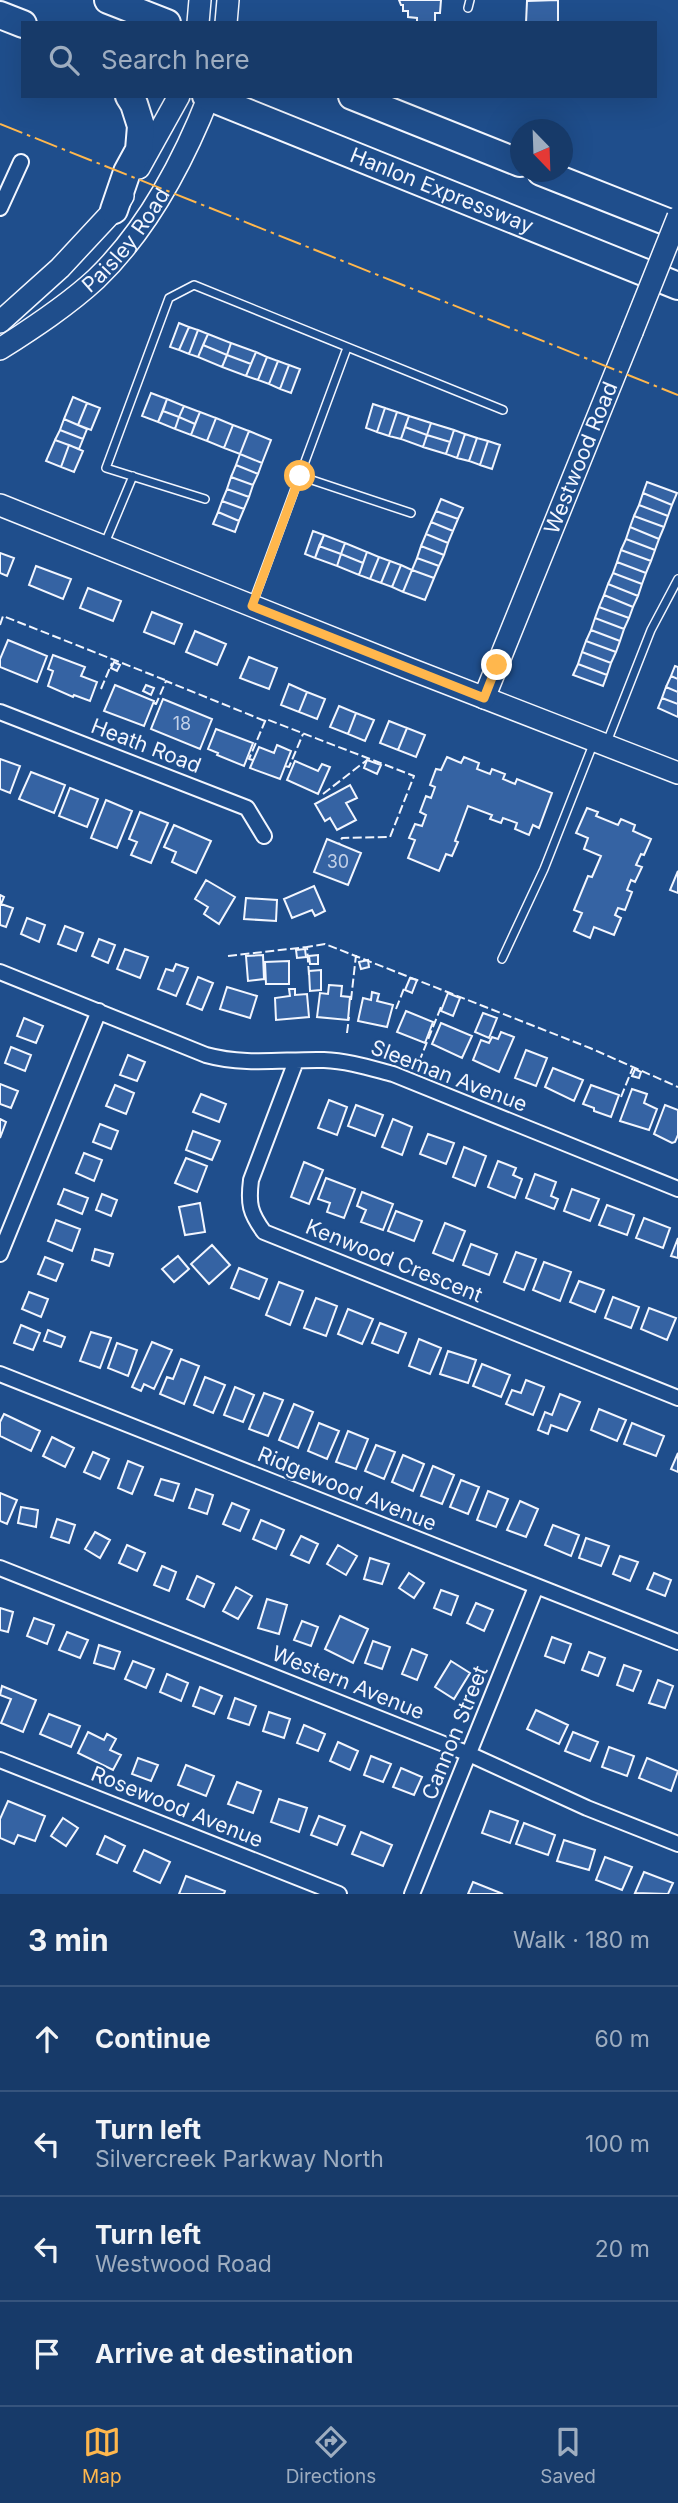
<!DOCTYPE html>
<meta charset="utf-8">
<style>
body{margin:0;font-family:Inter,sans-serif;background:#20416f;color:#f1f3f6}
.compass{position:absolute;left:510px;top:119px;width:63px;height:63px;border-radius:50%;background:#173a69;box-shadow:0 7px 28px #0002;rotate:157deg}
.stop{position:absolute;width:21px;height:21px;margin:-16px;border:5px solid #ffb74d;border-radius:50%;background:#fff}
.stop.end{background:#ffb74d;border-color:#fff;box-shadow:0 2px 7px #0008}
.list{margin:0;padding:0;list-style:none}
h2{display:flex;justify-content:space-between;align-items:center;height:91px;margin:0;padding:0 28px;font-size:30px}
h2 small{font-size:23px;font-weight:400;color:#9eadc0}
.list li{display:grid;grid-template-columns:46px 1fr auto;gap:21px;align-items:center;box-sizing:border-box;height:105px;padding:0 28px;border-top:2px solid #36547d}
.list b{display:block;font-size:26px;white-space:nowrap}
.list p{margin:0;font-size:23px;white-space:nowrap;color:#9eadc0}
.list em{font-size:23px;font-style:normal;color:#9eadc0}
.icon{flex:none;width:38px;height:38px;fill:none;stroke:currentColor;stroke-width:2;stroke-linecap:round;stroke-linejoin:round}
.map{position:relative;flex:none;width:678px;height:1894px;overflow:hidden}
.search{position:absolute;background:#173a69;box-shadow:0 7px 28px #0002;left:21px;right:21px;top:21px;height:77px;display:flex;align-items:center;gap:18px;box-sizing:border-box;padding:0 24px;border-radius:0px;color:#9eadc0;font-size:26px}
.sheet{height:511px;background:#173a69}
nav{display:flex;justify-content:space-around;align-items:center;box-sizing:border-box;height:98px;border-top:2px solid #36547d;background:#173a69;font-size:19px;color:#9eadc0}
nav a{display:grid;justify-items:center;gap:4px}
nav .on{color:#ffb74d}
.map>svg:first-child{display:block}
.building{fill:#3563a3;stroke:#f2f6ff;stroke-width:2}
.lines{fill:none;stroke-linecap:round;stroke-linejoin:round}
.lane-casing{stroke:#f2f6ff;stroke-width:10}
.street-casing{stroke:#f2f6ff;stroke-width:18}
.secondary-casing{stroke:#f2f6ff;stroke-width:24}
.highway-casing{stroke:#f2f6ff;stroke-width:30}
.lane{stroke:#1f4e8c;stroke-width:7}
.street{stroke:#1f4e8c;stroke-width:14}
.secondary{stroke:#1f4e8c;stroke-width:21}
.highway{stroke:#1f4e8c;stroke-width:26}
.secondary-bridge-casing{stroke:#f2f6ff;stroke-width:24;stroke-linecap:butt}
.secondary-bridge{stroke:#1f4e8c;stroke-width:21}
.fence{stroke:#f2f6ff;stroke-width:2;stroke-dasharray:9 3.5;stroke-linecap:butt}
.power{stroke:#ffb74d;stroke-width:2;stroke-dasharray:24 5 3.5 5;stroke-linecap:butt}
.route{stroke:#ffb74d;stroke-width:9}
.labels{text-anchor:middle;stroke-width:5;stroke-linejoin:round;paint-order:stroke}
.number-label{font-size:18px;fill:#c3d1e8}
.street-label{font-size:21px;fill:#f2f6ff;stroke:#1f4e8c}
</style>
<div class="map">
<svg width="678" height="1894" viewBox="0 0 678 1894">
<rect width="100%" height="100%" fill="#1f4e8c"/>
<!-- building -->
<path class="building" d="M399,0H441L440,13H435V23H417V18L408,17V11H403V5H401Z
M558,0V23H526L527,1Z
M179,323L189,327L179,350L170,347Z
M189,327L198,330L189,354L179,350Z
M198,330L208,334L198,357L189,354Z
M208,334L231,343L227,355L203,345Z
M231,343L256,352L251,364L227,355Z
M203,345L227,355L222,367L198,357Z
M256,352L267,357L258,380L246,376Z
M227,355L251,364L246,376L222,367Z
M267,357L278,361L269,384L258,380Z
M278,361L289,365L280,389L269,384Z
M289,365L300,369L291,393L280,389Z
M151,393L167,399L158,422L142,416Z
M73,397L87,403L78,425L64,419Z
M167,399L184,406L179,417L163,411Z
M87,403L100,408L91,430L78,425Z
M373,404L385,408L377,432L366,428Z
M184,406L200,412L195,424L179,417Z
M385,408L397,412L389,436L377,432Z
M163,411L179,417L175,429L158,422Z
M200,412L216,418L207,441L191,435Z
M397,412L409,416L401,439L389,436Z
M409,416L431,423L427,435L405,427Z
M179,417L195,424L191,435L175,429Z
M216,418L233,425L224,448L207,441Z
M64,419L87,429L83,439L60,430Z
M431,423L454,430L450,442L427,435Z
M233,425L249,431L240,454L224,448Z
M405,427L427,435L423,447L401,439Z
M60,430L83,439L79,449L55,440Z
M454,430L465,434L457,458L446,454Z
M249,431L271,440L262,463L240,454Z
M465,434L477,438L469,461L457,458Z
M427,435L450,442L446,454L423,447Z
M477,438L488,441L480,465L469,461Z
M55,440L69,445L61,467L46,461Z
M488,441L500,445L492,469L480,465Z
M69,445L83,451L74,472L61,467Z
M240,454L262,463L258,474L236,465Z
M236,465L258,474L253,485L231,477Z
M231,477L253,485L249,497L227,489Z
M647,482L677,493L672,505L643,493Z
M227,489L249,497L244,509L222,501Z
M643,493L672,505L668,516L639,505Z
M441,499L463,508L458,519L436,511Z
M222,501L244,509L239,521L218,512Z
M639,505L668,516L664,527L634,516Z
M436,511L458,519L453,531L431,522Z
M218,512L239,521L235,532L213,524Z
M634,516L664,527L659,539L630,527Z
M431,522L453,531L448,543L426,534Z
M630,527L659,539L655,550L626,539Z
M313,531L324,535L315,558L305,554Z
M426,534L448,543L444,555L421,546Z
M324,535L345,543L341,554L319,546Z
M626,539L655,550L651,561L621,550Z
M345,543L367,552L363,563L341,554Z
M319,546L341,554L337,566L315,558Z
M421,546L444,555L439,566L417,558Z
M621,550L651,561L646,573L617,562Z
M367,552L379,557L370,579L359,575Z
M0,553L14,558L7,576L0,573Z
M341,554L363,563L359,575L337,566Z
M379,557L390,561L381,583L370,579Z
M417,558L439,566L434,578L412,570Z
M390,561L401,565L392,587L381,583Z
M617,562L646,573L642,584L613,573Z
M401,565L412,570L403,592L392,587Z
M36,566L71,579L63,599L29,585Z
M412,570L434,578L425,600L403,592Z
M613,573L642,584L638,596L608,584Z
M608,584L638,596L633,607L604,595Z
M88,588L121,601L113,621L80,608Z
M604,595L633,607L629,618L599,607Z
M599,607L629,618L624,629L595,618Z
M152,612L182,624L174,644L144,632Z
M595,618L624,629L620,641L591,630Z
M591,630L620,641L616,652L586,641Z
M195,631L226,644L217,665L186,652Z
M8,640L47,656L37,682L0,667V659Z
M586,641L616,652L611,663L582,652Z
M582,652L611,663L607,675L578,664Z
M53,655L85,667L81,676L97,682L90,701L74,695L73,697L48,686L53,671L48,669Z
M249,657L277,668L269,689L240,678Z
M114,662L120,665L117,671L111,668Z
M578,664L607,675L603,686L573,675Z
M675,666L678,667V679L671,676Z
M671,676L678,679V692L666,687Z
M289,684L307,692L299,712L281,705Z
M115,685L154,701L144,726L104,711Z
M146,685L154,688L151,695L143,691Z
M666,687L678,692V704L662,698Z
M307,692L325,699L317,719L299,712Z
M662,698L678,704V717L658,708Z
M163,699L212,719L200,749L151,729Z
M339,706L356,713L348,734L330,727Z
M356,713L374,720L365,741L348,734Z
M389,721L407,728L398,750L380,743Z
M407,728L425,735L416,757L398,750Z
M216,729L253,743L244,766L217,755L218,753L208,749Z
M277,745L291,751L280,779L250,768L259,747L274,753Z
M447,757L461,763L464,757L479,763L477,769L490,774L492,769L505,774L503,779L515,784L517,779L552,793L539,828L533,825L529,835L515,829L517,823L503,818L501,823L490,819L492,815L468,806L455,841L458,842L452,856L446,854L439,871L408,858L415,840L409,838L415,824L422,826L426,815L420,812L426,796L431,798L435,787L430,785L436,769L441,770Z
M0,759L20,766L10,793L0,789Z
M367,760L381,765L377,774L364,768Z
M295,761L318,771L322,764L330,767L318,794L287,780Z
M31,772L65,785L54,813L19,799Z
M350,785L357,798L346,803L356,820L337,830L330,818L325,821L315,804Z
M70,788L98,799L87,827L59,816Z
M106,800L132,811L117,848L91,838Z
M587,808L598,812L596,816L618,825L621,819L635,825L633,831L651,839L644,855L641,854L636,865L642,867L635,882L631,880L627,890L632,892L625,910L618,908L615,915L621,918L614,935L594,927L590,938L574,931L582,913L574,910L588,876L592,877L601,856L584,849L588,838L576,833Z
M140,812L168,823L151,863L131,855L137,842L129,839Z
M174,825L211,841L196,873L172,862L176,852L164,847Z
M327,839L361,853L348,885L314,872Z
M678,871V893L670,890Z
M206,880L235,897L219,924L204,914L208,907L195,899Z
M314,886L325,911L315,916L312,910L292,918L284,899Z
M0,895L4,897L1,904L13,908L6,927L0,925Z
M246,898L277,900L276,921L244,919Z
M27,918L45,925L39,942L21,934Z
M65,926L83,933L76,951L58,944Z
M99,939L115,945L108,963L92,956Z
M125,949L148,957L140,978L117,969Z
M305,949L306,957L297,958L296,950Z
M263,955L264,979L248,981L246,956Z
M318,955V964H310L309,956Z
M368,960L369,967L361,969L359,962Z
M289,961V984H266L265,962Z
M176,964L188,968L176,996L158,989L166,969L173,971Z
M321,970V990L310,991L309,971Z
M198,977L213,983L202,1010L187,1004Z
M410,978L417,980L412,993L405,990Z
M329,985L342,986L341,996L350,997L348,1020L317,1017L320,993L328,994Z
M227,987L257,996L250,1018L220,1009Z
M289,989H295V995L307,994L309,1017L276,1020L275,998L290,996Z
M372,992L379,994L377,1001L393,1005L387,1027L358,1021L363,998L371,1000Z
M448,993L460,998L453,1016L441,1011Z
M406,1011L433,1022L425,1043L397,1032Z
M483,1013L497,1018L489,1038L475,1032Z
M24,1018L43,1026L36,1043L17,1036Z
M441,1023L472,1036L462,1058L432,1044Z
M501,1032L514,1037L499,1072L473,1060L481,1040L489,1043L492,1037L498,1039Z
M11,1047L31,1055L25,1071L5,1063Z
M526,1050L547,1058L536,1086L515,1078Z
M128,1055L145,1062L137,1081L120,1075Z
M553,1068L583,1080L574,1101L545,1087Z
M635,1069L641,1072L639,1078L632,1076Z
M0,1084L18,1091L11,1108L0,1104Z
M115,1085L134,1093L126,1114L106,1106Z
M591,1085L619,1095L611,1117L594,1111V1108L583,1104Z
M632,1089L647,1094L644,1103L657,1109L649,1130L620,1121Z
M201,1094L226,1104L219,1122L193,1112Z
M329,1100L347,1107L337,1135L318,1128Z
M356,1105L383,1115L375,1136L348,1126Z
M665,1105L678,1110V1135L675,1142L672,1143L654,1134Z
M0,1119L6,1122L0,1138Z
M393,1119L412,1127L402,1155L382,1147Z
M100,1124L118,1131L111,1149L93,1142Z
M193,1131L220,1141L212,1160L186,1150Z
M428,1134L454,1143L446,1164L420,1154Z
M464,1147L486,1156L475,1186L453,1177Z
M84,1153L102,1160L94,1181L76,1173Z
M186,1158L207,1166L197,1192L175,1183Z
M498,1161L516,1168L513,1175L522,1179L515,1198L488,1187Z
M304,1162L323,1170L309,1204L291,1197Z
M535,1174L556,1182L551,1196L558,1199L554,1209L526,1198Z
M326,1178L355,1189L344,1218L327,1212L330,1203L318,1199Z
M64,1189L88,1198L82,1214L58,1204Z
M572,1189L599,1199L590,1221L564,1211Z
M362,1192L393,1204L383,1230L361,1222L366,1210L357,1206Z
M102,1194L117,1200L111,1216L96,1210Z
M200,1203L205,1232L185,1235L179,1207Z
M607,1205L634,1215L627,1235L599,1225Z
M396,1211L422,1221L414,1241L388,1231Z
M644,1218L670,1228L663,1248L636,1238Z
M56,1220L80,1229L72,1251L48,1241Z
M445,1223L465,1231L453,1261L433,1253Z
M678,1238V1258L671,1256Z
M471,1244L497,1254L489,1275L463,1265Z
M212,1245L230,1265L209,1284L191,1264Z
M95,1249L113,1254L109,1266L92,1260Z
M516,1252L536,1259L524,1290L504,1282Z
M178,1256L189,1269L174,1282L162,1269Z
M45,1257L63,1264L56,1281L38,1274Z
M544,1262L571,1272L560,1301L533,1290Z
M239,1268L267,1279L259,1299L231,1288Z
M579,1281L604,1290L595,1312L570,1302Z
M279,1282L303,1291L290,1325L266,1315Z
M29,1292L48,1299L41,1317L22,1309Z
M613,1297L639,1307L631,1328L605,1318Z
M316,1298L337,1306L326,1336L304,1328Z
M649,1308L676,1318L667,1340L641,1329Z
M348,1309L373,1319L362,1344L338,1334Z
M380,1323L406,1333L398,1353L372,1343Z
M21,1325L40,1333L33,1350L14,1343Z
M48,1330L65,1337L61,1347L44,1341Z
M91,1332L111,1338L100,1368L80,1361Z
M419,1339L441,1348L430,1374L409,1366Z
M152,1342L172,1350L154,1389L144,1384L141,1391L132,1387Z
M117,1343L137,1350L128,1376L108,1368Z
M448,1351L476,1360L468,1383L440,1374Z
M181,1359L199,1366L184,1404L160,1394L167,1377L173,1379Z
M482,1364L510,1375L501,1397L473,1386Z
M205,1377L225,1385L213,1413L194,1405Z
M526,1380L544,1387L533,1415L506,1404L512,1390L521,1393Z
M235,1387L254,1395L243,1422L224,1415Z
M264,1393L283,1400L268,1436L249,1429Z
M560,1394L580,1402L567,1431L551,1425L548,1434L538,1430L545,1412L552,1415Z
M294,1404L313,1412L298,1448L279,1440Z
M599,1409L626,1420L617,1441L591,1430Z
M4,1414L40,1431L31,1451L0,1436V1422Z
M319,1423L339,1431L327,1459L308,1451Z
M632,1423L664,1436L656,1456L624,1444Z
M348,1431L368,1439L356,1469L336,1462Z
M52,1437L74,1448L65,1467L43,1456Z
M376,1445L395,1452L384,1479L365,1471Z
M93,1452L109,1459L100,1479L84,1472Z
M678,1453V1472L671,1469Z
M403,1455L424,1464L413,1491L392,1482Z
M128,1461L143,1467L132,1494L118,1488Z
M433,1466L454,1475L442,1504L421,1496Z
M161,1479L179,1484L173,1501L155,1495Z
M461,1480L479,1487L468,1514L450,1507Z
M196,1489L213,1495L207,1514L189,1508Z
M488,1491L508,1499L496,1527L477,1520Z
M0,1493L17,1500L7,1524L0,1521Z
M520,1501L538,1509L526,1537L507,1530Z
M232,1503L249,1510L240,1531L223,1524Z
M21,1507L38,1510L36,1527L18,1523Z
M57,1519L75,1525L69,1543L51,1537Z
M261,1520L284,1530L276,1549L253,1539Z
M553,1525L579,1535L571,1556L545,1545Z
M95,1532L110,1540L100,1558L85,1549Z
M301,1536L318,1544L309,1563L291,1555Z
M586,1538L609,1546L601,1566L579,1558Z
M127,1545L145,1553L137,1571L119,1563Z
M338,1545L357,1556L346,1575L327,1564Z
M620,1556L638,1562L630,1581L613,1574Z
M370,1558L389,1564L382,1584L364,1579Z
M162,1566L176,1572L169,1591L154,1585Z
M409,1573L424,1583L414,1598L399,1588Z
M654,1573L671,1580L665,1596L647,1589Z
M197,1576L214,1584L204,1607L187,1599Z
M236,1587L252,1596L238,1619L223,1611Z
M441,1590L458,1596L451,1615L434,1608Z
M267,1599L287,1605L279,1634L258,1628Z
M476,1603L493,1610L484,1631L467,1623Z
M0,1608L13,1612L8,1632L0,1630Z
M340,1616L368,1629L353,1663L325,1649Z
M34,1618L54,1625L47,1644L27,1636Z
M302,1621L318,1627L311,1646L294,1640Z
M67,1632L88,1640L80,1658L59,1650Z
M552,1637L571,1644L564,1663L545,1656Z
M373,1641L390,1647L382,1669L365,1663Z
M99,1645L120,1652L114,1669L94,1663Z
M412,1649L427,1655L417,1680L402,1674Z
M589,1652L605,1658L598,1676L582,1670Z
M133,1661L154,1669L146,1688L125,1679Z
M451,1661L470,1673L454,1699L435,1687Z
M624,1665L641,1671L633,1691L617,1685Z
M167,1674L188,1683L181,1701L160,1692Z
M658,1680L673,1686L665,1708L649,1703Z
M2,1686L36,1700L23,1732L1,1723L11,1699L0,1695Z
M200,1687L222,1696L214,1714L193,1706Z
M235,1698L256,1706L249,1725L228,1718Z
M536,1710L568,1725L559,1744L527,1729Z
M269,1712L290,1719L284,1738L263,1731Z
M49,1714L80,1726L71,1747L40,1734Z
M304,1725L325,1734L318,1751L297,1743Z
M88,1732L104,1740L107,1734L116,1739L110,1750L121,1755L113,1770L78,1753Z
M573,1732L598,1742L590,1761L565,1751Z
M338,1742L358,1751L350,1770L330,1761Z
M609,1747L634,1756L627,1776L602,1767Z
M371,1756L391,1764L383,1782L364,1775Z
M138,1758L158,1765L151,1781L132,1774Z
M647,1758L678,1771L671,1791L639,1778Z
M186,1765L214,1776L206,1796L178,1785Z
M401,1768L422,1777L414,1795L393,1787Z
M237,1782L261,1791L253,1813L228,1804Z
M279,1799L307,1808L299,1832L271,1822Z
M8,1801L45,1816L35,1841L18,1835L14,1844L0,1838V1819Z
M490,1811L518,1821L510,1843L482,1833Z
M319,1816L345,1826L337,1845L311,1835Z
M63,1818L78,1828L66,1846L51,1836Z
M524,1823L555,1835L548,1855L516,1844Z
M361,1832L392,1845L383,1866L352,1854Z
M105,1836L125,1846L117,1863L97,1854Z
M564,1840L595,1850L589,1870L557,1861Z
M144,1850L170,1862L160,1883L134,1871Z
M605,1857L632,1867L622,1890L596,1880Z
M644,1872L673,1883L668,1894L635,1893Z
M186,1876L225,1891L224,1894H179Z
M473,1882L503,1894H468Z"/>
<g class="lines">
<!-- lane casing -->
<g class="lane-casing">
<path id="lane" d="M468,8L470,0
M300,476L411,513
M205,499L106,468L169,298L194,285L503,410
M105,543L133,476
M252,605L347,348
M607,742L651,630L678,579
M502,959L544,869L594,742"/>
</g>
<!-- street casing -->
<g class="street-casing">
<path id="street" d="M0,208L21,162
M0,712L247,808L264,836
M0,972L206,1055C246,1066 284,1059 324,1060C348,1061 370,1068 393,1074L678,1189
M296,1061L251,1180C248,1204 250,1213 264,1232L678,1398
M0,1254L99,1011
M0,1374L678,1642
M0,1568L469,1754L587,1808L678,1844
M0,1760L339,1894
M412,1894L536,1587"/>
</g>
<!-- secondary casing -->
<g class="secondary-casing">
<g id="secondary">
<path d="M198,23L200,0"/>
<path d="M226,23L228,0"/>
<path d="M139,168L179,96"/>
<path d="M0,322L60,268L114,210L123,196"/>
<path id="s1" d="M0,349C33,328 68,305 96,279C148,229 183,162 209,96"/>
<path d="M0,505L410,669L678,773"/>
<path id="s2" d="M484,698L632,332"/>
</g>
</g>
<!-- highway casing -->
<g class="highway-casing">
<g id="highway">
<path d="M108,0L167,23"/>
<path d="M0,15L23,24"/>
<path id="s3" d="M206,96L678,286"/>
<path d="M352,96L520,163"/>
<path d="M541,172L678,226"/>
<path d="M114,210L127,172L139,150L141,126L134,104L129,96"/>
</g>
</g>
<!-- lane -->
<use href="#lane" class="lane"/>
<!-- street -->
<use href="#street" class="street"/>
<!-- secondary -->
<use href="#secondary" class="secondary"/>
<!-- highway -->
<use href="#highway" class="highway"/>
<!-- secondary-bridge casing -->
<g class="secondary-bridge-casing">
<path id="secondary-bridge" d="M632,332L678,217"/>
</g>
<!-- secondary-bridge -->
<use href="#secondary-bridge" class="secondary-bridge"/>
<!-- fence -->
<path class="fence" d="M0,625L3,616L165,680
M101,689L112,663
M154,703L156,704L166,681L265,721
M253,760L249,759L266,719L414,776L390,837L342,838L339,844
M285,766L289,767L303,734
M323,794L367,760
M228,956L307,947
M309,975L307,947L325,944L590,1048L678,1087
M351,1000L356,955
M396,1009L405,986
M347,1033L349,1017
M419,1062L441,1007
M621,1097L633,1067"/>
<!-- power -->
<path class="power" d="M0,124L678,395"/>
</g>
<g class="lines">
<!-- route -->
<path class="route" d="M300,476L252,606L484,698L497,665"/>
</g>
<g class="labels">
<!-- number labels -->
<g class="number-label">
<text x="182" y="730">18</text>
<text x="338" y="868">30</text>
</g>
<!-- street labels -->
<g class="street-label">
<text dy="7" stroke="none"><textPath href="#s3" startOffset="254">Hanlon Expressway</textPath></text>
<text dy="7" stroke="none"><textPath href="#s1" startOffset="168">Paisley Road</textPath></text>
<text dy="7" stroke="none"><textPath href="#s2" startOffset="259">Westwood Road</textPath></text>
<text transform="translate(146 746) rotate(21)" y="7">Heath Road</text>
<text transform="translate(449 1076) rotate(21)" y="7">Sleeman Avenue</text>
<text transform="translate(394 1261) rotate(22)" y="7">Kenwood Crescent</text>
<text transform="translate(347 1489) rotate(22)" y="7">Ridgewood Avenue</text>
<text transform="translate(348 1683) rotate(22)" y="7">Western Avenue</text>
<text transform="translate(455 1733) rotate(-68)" y="7">Cannon Street</text>
<text transform="translate(177 1807) rotate(22)" y="7">Rosewood Avenue</text>
</g>
</g>
</svg>
<svg class="compass" viewBox="-18 -18 36 36"><path d="M0-13l5 13h-10z" fill="#e53935"/><path d="M0 13l5-13h-10z" fill="#9eadc0"/></svg>
<div class="stop" style="left:300px;top:476px"></div>
<div class="stop end" style="left:497px;top:665px"></div>
<div class="search"><svg class="icon" aria-label="search" viewBox="0 0 24 24"><circle cx="10" cy="10" r="6"/><path d="M15 15l6 6"/></svg>Search here</div>
</div>
<section class="sheet">
<h2>3 min<small>Walk · 180 m</small></h2>
<ul class="list">
<li><svg class="icon" aria-label="ahead" viewBox="0 0 24 24"><path d="M12 20V5M6 11l6-6 6 6"/></svg><div><b>Continue</b></div><em>60 m</em></li>
<li><svg class="icon" aria-label="left" viewBox="0 0 24 24"><path d="M17 20v-9H6M10 6l-5 5 5 5"/></svg><div><b>Turn left</b><p>Silvercreek Parkway North</p></div><em>100 m</em></li>
<li><svg class="icon" aria-label="left" viewBox="0 0 24 24"><path d="M17 20v-9H6M10 6l-5 5 5 5"/></svg><div><b>Turn left</b><p>Westwood Road</p></div><em>20 m</em></li>
<li><svg class="icon" aria-label="arrive" viewBox="0 0 24 24"><path d="M6 21V4h12l-3 4 3 4H6"/></svg><div><b>Arrive at destination</b></div></li>
</ul>
</section>
<nav>
<a class="on"><svg class="icon" aria-label="map" viewBox="0 0 24 24"><path d="M3 6l6-2 6 2 6-2v14l-6 2-6-2-6 2zM9 4v14M15 6v14"/></svg>Map</a>
<a><svg class="icon" aria-label="directions" viewBox="0 0 24 24"><path d="M12 3l9 9-9 9-9-9zM9 14v-3h6M13 9l2 2-2 2"/></svg>Directions</a>
<a><svg class="icon" aria-label="saved" viewBox="0 0 24 24"><path d="M7 4h10v16l-5-4-5 4z"/></svg>Saved</a>
</nav>
